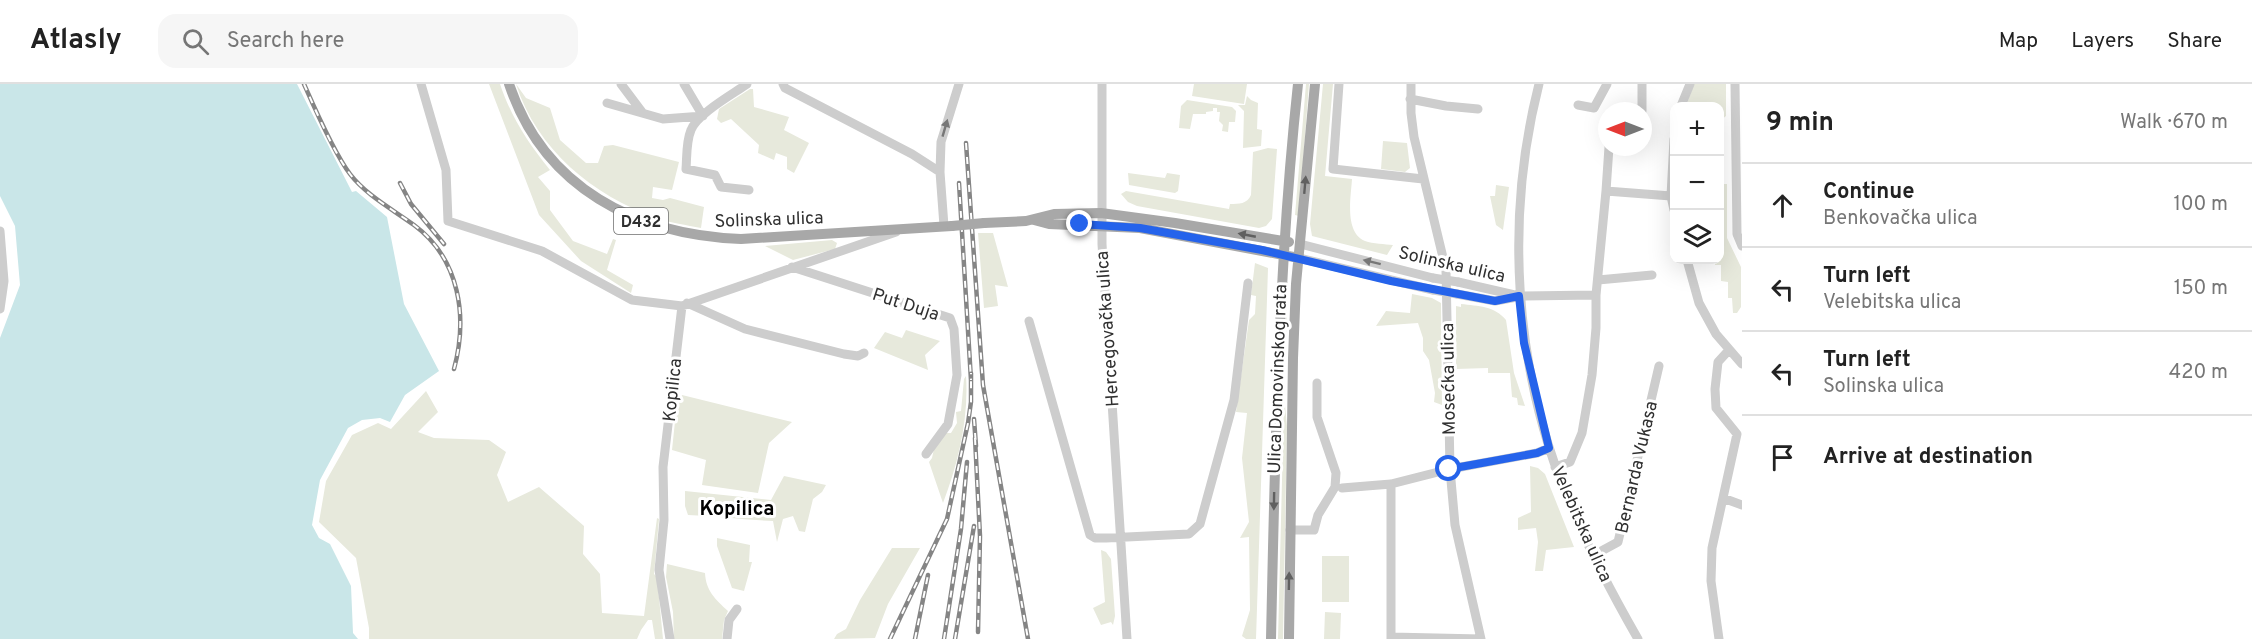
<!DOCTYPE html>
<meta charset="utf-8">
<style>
body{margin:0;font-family:Overpass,sans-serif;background:#f6f6f6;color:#222}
.controls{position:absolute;right:18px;top:18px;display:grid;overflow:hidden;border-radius:12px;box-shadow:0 6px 24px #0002}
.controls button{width:54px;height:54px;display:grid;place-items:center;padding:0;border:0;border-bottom:2px solid #e0e0e0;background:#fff;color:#222;font:30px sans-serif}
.compass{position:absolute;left:1598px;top:18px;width:54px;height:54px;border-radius:50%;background:#fff;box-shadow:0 6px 24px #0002;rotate:270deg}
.stop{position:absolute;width:18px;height:18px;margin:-14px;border:4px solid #2563eb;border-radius:50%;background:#fff}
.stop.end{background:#2563eb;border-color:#fff;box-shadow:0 2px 6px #0008}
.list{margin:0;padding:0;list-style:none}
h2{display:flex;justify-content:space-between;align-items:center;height:78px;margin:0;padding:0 24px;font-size:26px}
h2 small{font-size:20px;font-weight:400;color:#767676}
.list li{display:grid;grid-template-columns:39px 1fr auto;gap:18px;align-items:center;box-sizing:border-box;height:84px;padding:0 24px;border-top:2px solid #e0e0e0}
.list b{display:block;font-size:22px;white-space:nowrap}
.list p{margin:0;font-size:20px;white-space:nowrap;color:#767676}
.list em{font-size:20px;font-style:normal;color:#767676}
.icon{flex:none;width:33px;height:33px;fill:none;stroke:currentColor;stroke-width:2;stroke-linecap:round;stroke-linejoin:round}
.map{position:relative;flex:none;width:1742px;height:555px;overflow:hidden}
header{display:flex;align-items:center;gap:36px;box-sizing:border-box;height:84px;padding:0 30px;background:#fff;border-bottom:2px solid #e0e0e0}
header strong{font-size:28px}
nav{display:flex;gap:33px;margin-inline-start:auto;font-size:21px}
.search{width:420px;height:54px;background:#f6f6f6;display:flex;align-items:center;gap:15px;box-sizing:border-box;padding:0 21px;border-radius:18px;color:#767676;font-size:22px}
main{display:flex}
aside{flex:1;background:#fff}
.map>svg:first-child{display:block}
.green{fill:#e7e9dc}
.water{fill:#c9e6e8}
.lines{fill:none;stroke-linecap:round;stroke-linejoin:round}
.minor{stroke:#cdcdcd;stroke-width:9}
.major{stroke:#a8a8a8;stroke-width:10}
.rail-casing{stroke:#858585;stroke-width:4.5}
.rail{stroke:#fff;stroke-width:2;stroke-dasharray:7;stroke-linecap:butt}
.minor-bridge{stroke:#cdcdcd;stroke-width:9}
.major-bridge{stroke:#a8a8a8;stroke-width:10}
.oneway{fill:#777}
.oneway2{fill:#606060}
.route{stroke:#2563eb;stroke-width:8}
.labels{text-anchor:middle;stroke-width:6;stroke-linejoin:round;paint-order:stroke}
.shield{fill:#fff;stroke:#6e6e6e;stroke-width:1.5}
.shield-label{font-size:16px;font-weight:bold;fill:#303030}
.street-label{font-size:18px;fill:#303030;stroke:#fff}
.neighbourhood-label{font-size:20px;font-weight:bold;fill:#000;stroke:#fff}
</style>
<header>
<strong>Atlasly</strong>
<div class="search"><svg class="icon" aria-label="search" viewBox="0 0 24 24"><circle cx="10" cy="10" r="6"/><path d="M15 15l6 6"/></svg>Search here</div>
<nav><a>Map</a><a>Layers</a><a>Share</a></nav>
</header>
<main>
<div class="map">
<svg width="1742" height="555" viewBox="0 0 1742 555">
<rect width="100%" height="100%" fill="#fff"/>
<!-- green -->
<path class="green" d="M489,0H500C511,33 528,59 550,86L538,93L550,107V126L573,157L607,170L613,155L616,156L607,186L633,201L631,209L581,177L539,131Z
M516,0L526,14L550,24L560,56L586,79H598L604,62L613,61L679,78L672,106L653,103L652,114L663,116L670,114L704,123L701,144C687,141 670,139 656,134C593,111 537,66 516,0Z
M1194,0H1247L1244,20L1192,12Z
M1306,0H1309L1299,132L1295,131Z
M1323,0H1333L1325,92L1352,95C1351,113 1344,148 1365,157C1373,160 1385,160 1393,161L1387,171L1312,152L1310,140Z
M1694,0H1726V32L1721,36L1720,44V22H1686Z
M750,5H753L754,23L789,33L784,46L809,59L794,89L787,85V73L776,69L774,76L758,69L759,61L731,35L721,39L717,35L719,25Z
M1247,12L1251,16L1258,19L1257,45L1262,46L1261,62L1243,64L1244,27L1238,21H1245Z
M1187,16L1232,23L1236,27L1235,38H1229L1228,48L1222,47L1223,41L1219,37L1220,28H1217V24H1213V27L1206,28V30H1193L1190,45L1179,44L1181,22Z
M1383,57L1407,59L1410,84L1405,88L1381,85Z
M1268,64L1277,65L1272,135L1266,142L1259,144L1137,122L1128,118L1121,110L1126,107L1229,125L1230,120C1239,120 1247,120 1251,111L1253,68Z
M1128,89L1165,94L1167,89L1180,91L1178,107L1175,109L1129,101Z
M1720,100H1727V154L1741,183V223L1737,229H1733L1732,214H1728V198L1721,197V181H1715V176H1720Z
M1496,101L1509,103L1503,146L1496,141L1490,112H1495Z
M978,149H993L1008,203L995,201L998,222L984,224Z
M832,156L837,159L835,165L793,176L765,162Z
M1255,179L1268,184L1256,555H1246L1242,552L1250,526L1249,453L1240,454L1249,438L1242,374L1247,329L1236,328L1249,236L1255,230L1256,212L1251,211Z
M1287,198H1288L1284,311L1287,342L1283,555H1278Z
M1412,210L1432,214L1441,219L1442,321L1434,318L1435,309L1429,276L1423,267V254L1418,239L1376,242L1386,227L1410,229Z
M1461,220C1478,222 1495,222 1506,236L1514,289L1525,322L1518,321L1517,314L1512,313L1510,289H1488V284L1456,285V222L1461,223Z
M906,246L940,257L925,271L928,286L874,264L885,248L902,254Z
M966,292C969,334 958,380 943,419L929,378L932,374L934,365L946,349H951L957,339L956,328L961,327L964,295Z
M426,307L438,328L418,348L434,354L489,356L506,368L497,391L508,418L539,403L584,442L583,470L600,490L602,529L644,532L657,434L659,435L654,490L657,493L663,555H655L652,536H648L641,546L637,555H369V544L356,474L319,438L326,397L352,351L378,339L391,345Z
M682,311L792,338L769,359L758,409L702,401L706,376L672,366L676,328Z
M1530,382L1538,384L1545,390L1574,463L1546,466L1543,487H1535L1538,458L1536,444L1518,446V434L1531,428Z
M784,392L826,401L822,408L813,415L805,448L799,447L793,432L783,435L777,458L773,437C744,436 716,432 688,431L685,422V407L771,416Z
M717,454L750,461L749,478H752L744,507L732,504L717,462Z
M892,464H920L888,520L875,554L834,555L837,550L846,545L860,516Z
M1101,466L1106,468L1111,475L1115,532L1113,541L1111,538L1101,541L1093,524L1105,518Z
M1322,472H1349V518H1322Z
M667,480L705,489C706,507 715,515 728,527L724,536L722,555H674L673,528L666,493Z
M1325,528L1341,529L1340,555H1324Z"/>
<!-- water -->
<path class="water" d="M0,0H297L352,108L356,107L387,133L404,220L439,287L405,311L390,338L380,334L362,336L348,344L320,396L312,441L319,454L330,460L351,502L353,549L358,555H0V254L20,201L15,142L0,112Z"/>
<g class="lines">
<!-- minor -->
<path class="minor" d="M421,0L446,86L448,137L542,167L632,216L682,222L896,148
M621,0L642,28
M747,0C733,10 697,30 691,46C686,58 687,72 686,85L715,91L721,103L749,106
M783,0L785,4L912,70L940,88
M1102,0V160L1127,555
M1339,0L1333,85L1423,95
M1411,0V29L1414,53L1446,186L1450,385L1455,441L1481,555
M1539,0C1505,133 1514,280 1565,408C1585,458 1611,508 1638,555
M1642,0V27
M1735,0L1737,150L1742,162
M1410,15L1446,22L1478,25
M607,19L663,35L703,32L684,0
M1578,21L1594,24L1607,0
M1681,22L1690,0
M1674,55L1671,112L1674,126
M1606,107L1609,63
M944,142L940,88L941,58L959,0
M0,147L4,197L0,225
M1300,160L1433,194
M1299,174L1433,206
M1687,176L1699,219L1716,250L1742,280
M792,183L950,234L954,245L957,291L948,340L926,370
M1598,196L1652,191
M1458,198L1519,212L1596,211
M1457,210L1495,217L1517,213
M687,219L745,245L844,270L858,272L864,269
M1029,237L1090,451L1095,454H1106L1189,450L1200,440L1234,316L1248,199
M1555,383L1570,378L1582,349L1592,291L1596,244V211L1606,107L1671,112
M1342,404L1391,400L1450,385L1537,369L1549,364
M1723,414L1742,421
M1290,446H1314L1318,431L1335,403L1336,389L1317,333V299
M1594,471L1618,458L1659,282
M1391,553L1481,555
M670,555L659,486L664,436L663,383L682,222
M727,555L729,536L737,525
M1391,555V400
M1719,555L1711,497L1712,464L1737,350L1716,324L1715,305L1718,278L1729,266"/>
<!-- major -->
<path class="major" d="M509,0C544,104 636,151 741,155L952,142
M1034,136L1049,140L1140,144L1299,174
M984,139L1026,137L1054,130L1101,129L1175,139L1289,158
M1271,555C1275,370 1278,184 1298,0
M1289,555L1293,274L1296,200L1315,0"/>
<!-- rail casing -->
<g class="rail-casing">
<path id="rail" d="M304,0C315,25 334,69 350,90C366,111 392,125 414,141C460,175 468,233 454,285
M966,59L983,301L1028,555
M400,99L411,120L444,160
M959,99L971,296
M974,335L976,362
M975,354L980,452L978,548
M890,555L947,435L968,339L971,318V289
M915,555L928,491
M944,555L961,445L967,378
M955,555L974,442"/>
</g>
<!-- rail -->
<use href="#rail" class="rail"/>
<!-- minor-bridge -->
<path class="minor-bridge" d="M1433,194L1458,198
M1433,206L1457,210"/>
<!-- major-bridge -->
<path class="major-bridge" d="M952,142L984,139"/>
</g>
<!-- one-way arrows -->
<defs><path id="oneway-solid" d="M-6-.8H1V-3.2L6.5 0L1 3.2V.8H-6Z" transform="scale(1.5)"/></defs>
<g class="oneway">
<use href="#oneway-solid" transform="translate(945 44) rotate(-74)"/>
<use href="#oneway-solid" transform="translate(1372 178) rotate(-166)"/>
</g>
<g class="oneway2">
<use href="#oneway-solid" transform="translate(1305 101) rotate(-85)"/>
<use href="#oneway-solid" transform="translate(1247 151) rotate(-169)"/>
<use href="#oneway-solid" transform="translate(1274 417) rotate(91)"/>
<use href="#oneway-solid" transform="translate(1289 497) rotate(-89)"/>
</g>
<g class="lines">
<!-- route -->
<path class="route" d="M1080,140L1140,144L1262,166L1391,197L1495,217L1519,212L1524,259L1549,364L1537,369L1449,385"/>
</g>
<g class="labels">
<!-- shield labels -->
<rect class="shield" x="614" y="124" width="54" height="26" rx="4.5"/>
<g class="shield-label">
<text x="641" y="143">D432</text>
</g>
<!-- street labels -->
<g class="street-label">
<text transform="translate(769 135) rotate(-2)" y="6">Solinska ulica</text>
<text transform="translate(1452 180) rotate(13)" y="6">Solinska ulica</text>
<text transform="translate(906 220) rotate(18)" y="6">Put Duja</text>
<text transform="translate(1107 245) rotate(-94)" y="6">Hercegovačka ulica</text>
<text transform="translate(1277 295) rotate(-88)" y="6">Ulica Domovinskog rata</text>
<text transform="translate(1448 295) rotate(-91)" y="6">Mosećka ulica</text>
<text transform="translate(672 306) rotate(-84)" y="6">Kopilica</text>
<text transform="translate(1636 383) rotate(-77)" y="6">Bernarda Vukasa</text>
<text transform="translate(1582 440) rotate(66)" y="6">Velebitska ulica</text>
</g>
<!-- neighbourhood labels -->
<g class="neighbourhood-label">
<text x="737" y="431">Kopilica</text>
</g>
</g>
</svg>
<div class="controls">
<button>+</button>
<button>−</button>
<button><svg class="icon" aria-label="layers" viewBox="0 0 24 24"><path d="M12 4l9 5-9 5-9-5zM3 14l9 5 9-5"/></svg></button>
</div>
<svg class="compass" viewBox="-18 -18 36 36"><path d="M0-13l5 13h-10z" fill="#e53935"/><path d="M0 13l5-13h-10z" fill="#767676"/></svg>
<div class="stop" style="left:1449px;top:385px"></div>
<div class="stop end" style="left:1080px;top:140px"></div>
</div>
<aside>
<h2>9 min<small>Walk · 670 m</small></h2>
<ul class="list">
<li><svg class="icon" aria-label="ahead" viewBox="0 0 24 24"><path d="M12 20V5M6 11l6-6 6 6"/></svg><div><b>Continue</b><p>Benkovačka ulica</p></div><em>100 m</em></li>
<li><svg class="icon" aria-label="left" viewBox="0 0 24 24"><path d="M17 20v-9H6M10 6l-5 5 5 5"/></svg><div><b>Turn left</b><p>Velebitska ulica</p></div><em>150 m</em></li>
<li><svg class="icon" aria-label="left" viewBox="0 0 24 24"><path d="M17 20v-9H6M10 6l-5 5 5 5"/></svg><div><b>Turn left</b><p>Solinska ulica</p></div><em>420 m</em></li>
<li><svg class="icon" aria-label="arrive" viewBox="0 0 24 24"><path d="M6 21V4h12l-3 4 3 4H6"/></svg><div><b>Arrive at destination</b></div></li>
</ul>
</aside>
</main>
